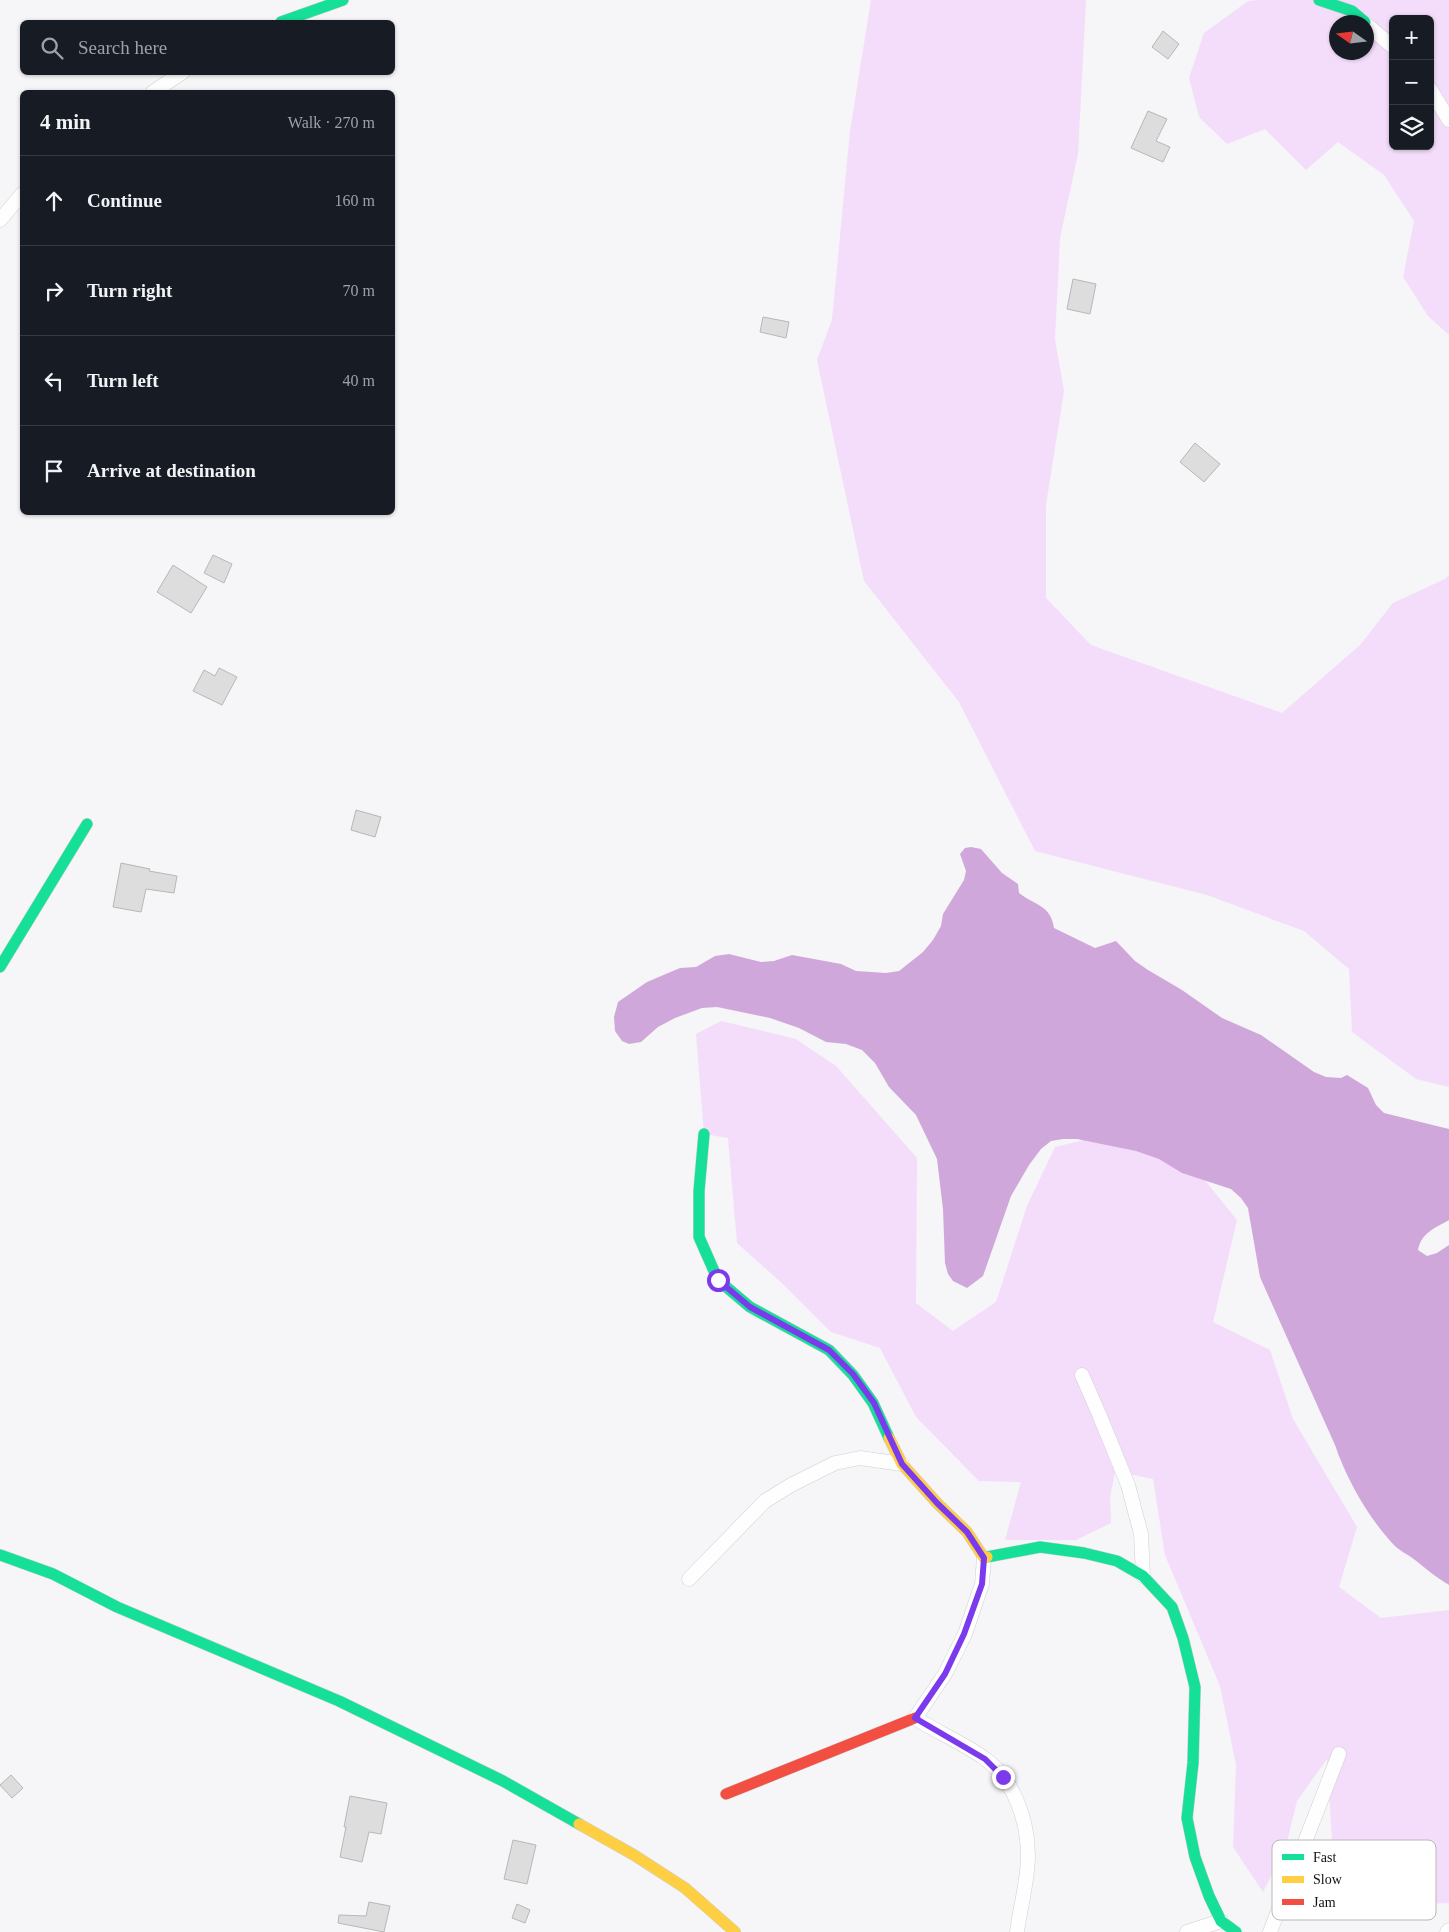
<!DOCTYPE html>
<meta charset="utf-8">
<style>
body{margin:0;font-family:"Times New Roman",serif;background:#242831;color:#f1f3f6}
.controls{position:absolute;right:15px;top:15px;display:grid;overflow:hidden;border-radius:8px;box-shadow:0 1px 4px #0004}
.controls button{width:45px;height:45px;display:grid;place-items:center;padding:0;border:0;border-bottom:1px solid #363941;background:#171b24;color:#f1f3f6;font:25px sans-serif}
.compass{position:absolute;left:1329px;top:15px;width:45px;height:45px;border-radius:50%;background:#171b24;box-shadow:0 1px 4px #0004;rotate:284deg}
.stop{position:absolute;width:15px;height:15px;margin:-11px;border:4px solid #7c3aed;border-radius:50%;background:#fff}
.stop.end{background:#7c3aed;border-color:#fff;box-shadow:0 1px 5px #0008}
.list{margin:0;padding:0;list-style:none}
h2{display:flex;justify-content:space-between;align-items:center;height:65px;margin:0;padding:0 20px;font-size:21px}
h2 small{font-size:16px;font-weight:400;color:#9ea1a6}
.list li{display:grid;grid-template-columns:32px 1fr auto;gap:15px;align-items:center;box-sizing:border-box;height:90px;padding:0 20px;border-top:1px solid #363941}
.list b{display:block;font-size:19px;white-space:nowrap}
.list em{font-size:16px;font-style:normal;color:#9ea1a6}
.icon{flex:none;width:28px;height:28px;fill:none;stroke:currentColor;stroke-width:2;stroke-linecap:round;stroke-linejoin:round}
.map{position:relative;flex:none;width:1449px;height:1932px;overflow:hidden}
.search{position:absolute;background:#171b24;box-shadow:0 1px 4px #0004;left:20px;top:20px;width:375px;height:55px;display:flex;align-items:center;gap:12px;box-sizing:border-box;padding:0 18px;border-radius:8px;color:#9ea1a6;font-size:19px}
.panel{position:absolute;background:#171b24;box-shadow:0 1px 4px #0004;left:20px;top:90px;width:375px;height:425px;border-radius:8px}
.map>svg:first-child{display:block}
.green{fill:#f4ddfa;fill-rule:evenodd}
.water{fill:#cfa7da}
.building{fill:#deddde;stroke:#b8b7b8}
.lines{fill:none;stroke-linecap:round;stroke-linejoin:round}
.street-casing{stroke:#d0cfd1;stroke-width:15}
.fast-casing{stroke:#d0cfd1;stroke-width:12}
.slow-casing{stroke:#d0cfd1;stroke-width:12}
.jam-casing{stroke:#d0cfd1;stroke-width:12}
.street{stroke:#fefefe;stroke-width:14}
.fast{stroke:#16e098;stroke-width:11}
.slow{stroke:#ffcf43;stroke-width:11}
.jam{stroke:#f24e42;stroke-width:11}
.route{stroke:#7c3aed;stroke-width:6}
.key{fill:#fff;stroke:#b8b8b8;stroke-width:1}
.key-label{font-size:14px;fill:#121112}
</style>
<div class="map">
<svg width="1449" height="1932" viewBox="0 0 1449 1932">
<rect width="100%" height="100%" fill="#f6f5f7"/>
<!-- green -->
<path class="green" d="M871,0H1086L1078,154L1060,238L1055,339L1064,391L1046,505V598L1091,645L1282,713L1360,645L1393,603L1445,579L1449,575V1087L1416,1079L1352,1032L1349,969L1304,931L1207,895L1035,851L959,702L864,581L817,360L832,320L850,131Z
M1261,0H1449V335L1428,316L1403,277L1414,221L1384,175L1338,142L1306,170L1265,129L1227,144L1199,117L1189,78L1204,33L1248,1ZM1393,19H1430V146H1393ZM1336,22H1366V52H1336Z
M721,1021L796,1039L836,1066L917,1158L916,1303L953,1331L996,1302L1027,1206L1055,1147L1121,1131L1191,1163L1237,1220L1213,1322L1270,1350L1293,1419L1357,1527L1339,1587L1381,1618L1449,1610V1903L1426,1904L1333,1856L1327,1759L1297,1801L1286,1846L1263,1892L1233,1847L1236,1765L1220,1686L1165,1555L1153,1479L1115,1471L1110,1498L1111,1523L1076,1540H1005L1021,1482L979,1481L916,1417L880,1348L831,1332L784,1285L737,1243L728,1138L704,1134L696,1034Z"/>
<!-- water -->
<path class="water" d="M971,847L981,849L1002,873L1018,884L1019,893C1034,905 1051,905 1054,928L1095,948L1116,941L1135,961L1148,970L1182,990L1222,1018L1261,1035L1314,1072L1326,1077L1341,1078L1347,1075L1368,1088L1376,1105L1384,1113L1449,1129V1220C1435,1228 1421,1233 1418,1250L1427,1256L1437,1253L1449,1245V1585C1436,1577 1426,1569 1415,1560C1408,1554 1399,1551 1393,1544C1368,1517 1347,1480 1335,1445L1260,1277L1248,1208L1241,1198L1231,1189L1182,1173L1159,1159L1136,1151L1077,1139H1063L1051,1141L1041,1149L1029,1165L1011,1196L983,1276L967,1288L953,1281L948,1274L945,1263L943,1209L937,1159L916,1115L889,1087L875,1063L862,1050L846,1044L826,1042L799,1028L770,1018L717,1007L702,1008L675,1018L658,1027L641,1042L629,1044L622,1041L615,1031L614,1017L618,1002L647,982L680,968L696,967L715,956L729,954L761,962L774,961L792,955L841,964L856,971L886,973L899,971L923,952L933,940L941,926L943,914L964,880L966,871L960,854L965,848Z"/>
<!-- building -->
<path class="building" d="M1163,31L1179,44L1168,59L1152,47Z
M1148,111L1167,119L1156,141L1170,147L1163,162L1131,148Z
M1073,279L1096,284L1090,314L1067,309Z
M763,317L789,322L786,338L760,332Z
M1195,443L1220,464L1204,482L1180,462Z
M213,555L232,564L224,583L204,573Z
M173,565L207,587L191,613L157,592Z
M219,668L237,677L222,705L193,691L204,670L215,676Z
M356,810L381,817L375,837L351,830Z
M121,863L150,869L149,871L177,876L174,893L146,889L141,912L113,907Z
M11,1775L23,1788L12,1798L0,1785Z
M350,1796L387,1803L381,1834L369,1832L362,1862L340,1857L346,1827H344Z
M513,1840L536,1845L527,1884L504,1879Z
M369,1902L390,1906L384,1932L338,1923L339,1915L366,1916Z
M517,1904L530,1910L525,1923L512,1918Z"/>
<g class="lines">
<!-- street casing -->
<g class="street-casing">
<path id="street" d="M1366,24L1393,47
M1430,89L1449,120
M153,92L183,72
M0,220L22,194
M1082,1375L1099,1414L1128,1485L1141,1534L1143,1576
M984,1558L982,1584L965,1634L945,1674L915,1718C937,1732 963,1743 984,1758C1014,1779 1028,1821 1028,1856C1028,1880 1020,1908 1017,1932
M689,1579L765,1501L791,1485L835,1463L860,1458L902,1464
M1187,1932L1221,1921
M1270,1932L1339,1754
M1447,1932L1449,1930"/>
</g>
<!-- fast casing -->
<g class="fast-casing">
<path id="fast" d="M1319,0L1352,11L1365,22
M281,22L343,0
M0,967L87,824
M704,1134L699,1191V1237L718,1280L750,1307L829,1350L853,1375L873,1403L889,1438
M0,1555L53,1574L117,1607L339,1701L503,1781L579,1824
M987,1557L1040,1547L1084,1553L1117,1561L1143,1576L1172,1607L1183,1638L1195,1687L1193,1763L1187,1818L1195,1857L1209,1896L1221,1921L1236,1932"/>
</g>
<!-- slow casing -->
<g class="slow-casing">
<path id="slow" d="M889,1438L902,1464L937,1503L967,1532L984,1558L987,1557
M579,1824L634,1855L685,1888L735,1932"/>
</g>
<!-- jam casing -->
<g class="jam-casing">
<path id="jam" d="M726,1794L915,1718"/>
</g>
<!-- street -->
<use href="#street" class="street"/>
<!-- fast -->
<use href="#fast" class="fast"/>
<!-- slow -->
<use href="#slow" class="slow"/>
<!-- jam -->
<use href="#jam" class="jam"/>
</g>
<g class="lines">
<!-- route -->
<path class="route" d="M718,1280L750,1307L829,1350L853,1374L874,1403L902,1464L937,1503L967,1532L984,1558L982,1584L964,1634L945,1674L915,1718L985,1759L1003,1777"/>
</g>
<!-- legend -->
<rect x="1272" y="1840" width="164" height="80" rx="8" class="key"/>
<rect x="1282" y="1854" width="22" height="6" fill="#16e098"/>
<rect x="1282" y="1876" width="22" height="7" fill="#ffcf43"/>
<rect x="1282" y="1899" width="22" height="6" fill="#f24e42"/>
<g class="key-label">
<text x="1313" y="1862">Fast</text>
<text x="1313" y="1884">Slow</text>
<text x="1313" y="1907">Jam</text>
</g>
</svg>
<div class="controls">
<button>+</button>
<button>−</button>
<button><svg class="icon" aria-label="layers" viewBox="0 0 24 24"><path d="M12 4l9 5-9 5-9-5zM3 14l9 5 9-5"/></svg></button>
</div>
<svg class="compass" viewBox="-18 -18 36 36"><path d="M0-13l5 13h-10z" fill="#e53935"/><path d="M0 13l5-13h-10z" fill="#9ea1a6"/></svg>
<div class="stop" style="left:718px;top:1280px"></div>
<div class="stop end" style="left:1003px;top:1777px"></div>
<div class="search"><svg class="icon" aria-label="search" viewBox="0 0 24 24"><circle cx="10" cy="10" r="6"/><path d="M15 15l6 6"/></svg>Search here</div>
<section class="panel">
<h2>4 min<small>Walk · 270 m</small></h2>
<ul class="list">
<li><svg class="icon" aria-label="ahead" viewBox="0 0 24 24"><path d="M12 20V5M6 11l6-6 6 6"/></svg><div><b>Continue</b></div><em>160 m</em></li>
<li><svg class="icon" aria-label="right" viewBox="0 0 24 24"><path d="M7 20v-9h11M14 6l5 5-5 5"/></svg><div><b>Turn right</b></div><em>70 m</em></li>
<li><svg class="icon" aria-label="left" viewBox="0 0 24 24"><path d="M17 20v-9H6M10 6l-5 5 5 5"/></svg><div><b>Turn left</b></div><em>40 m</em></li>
<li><svg class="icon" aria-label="arrive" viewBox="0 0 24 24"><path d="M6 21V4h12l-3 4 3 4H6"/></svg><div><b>Arrive at destination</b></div></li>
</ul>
</section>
</div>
